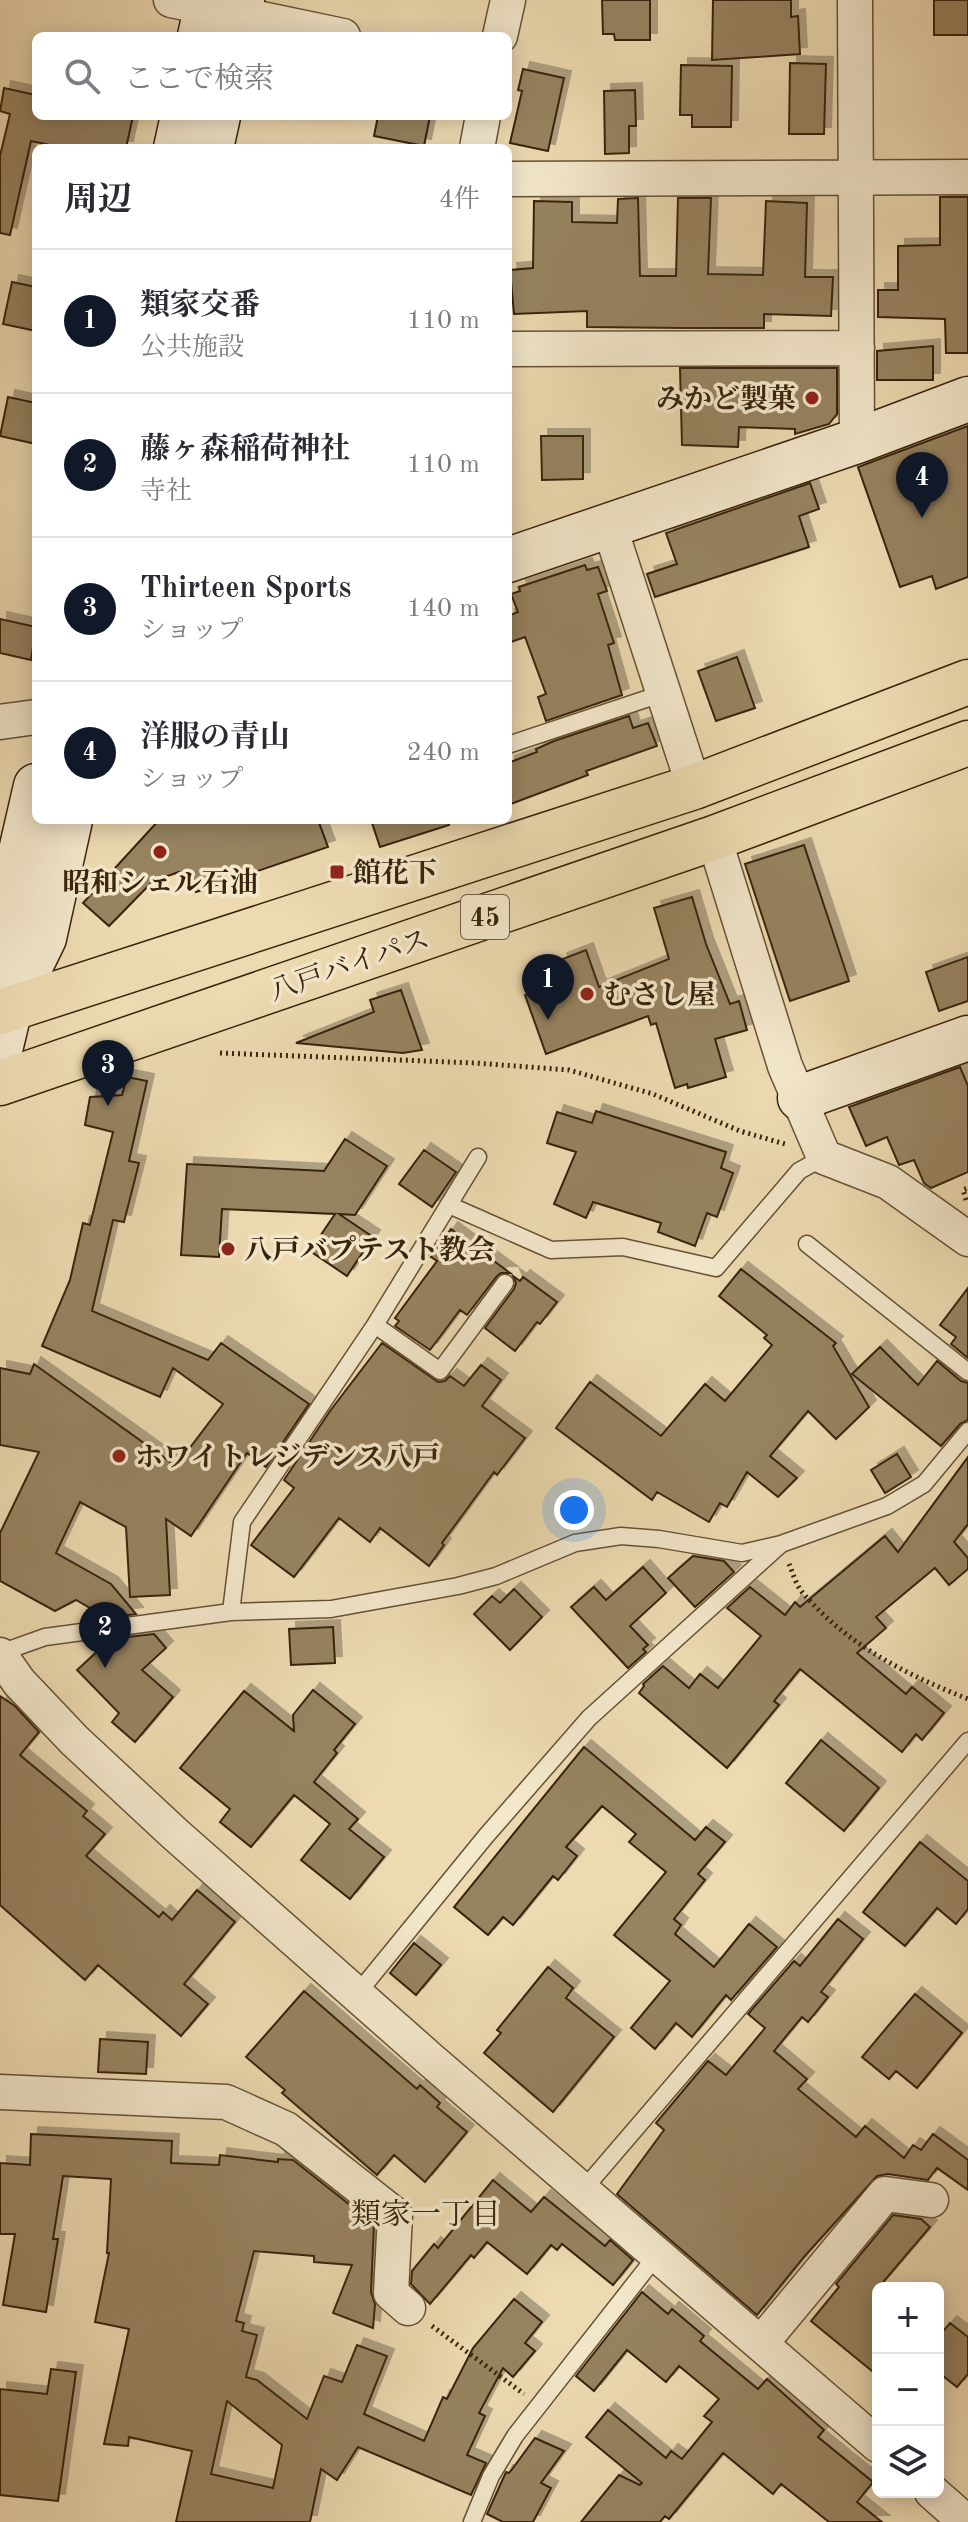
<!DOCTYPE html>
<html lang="ja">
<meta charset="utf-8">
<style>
body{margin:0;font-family:"Old Standard TT","Noto Serif JP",serif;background:#f7f7f7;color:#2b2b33}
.controls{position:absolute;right:24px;bottom:24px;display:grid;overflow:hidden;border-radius:12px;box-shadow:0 4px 20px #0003}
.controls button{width:72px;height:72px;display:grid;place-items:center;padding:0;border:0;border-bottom:2px solid #e1e1e2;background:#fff;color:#2b2b33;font:40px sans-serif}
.you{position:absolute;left:574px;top:1510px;width:28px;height:28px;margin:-20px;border:6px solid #fff;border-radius:50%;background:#1a73e8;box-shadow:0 0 0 12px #1a73e833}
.badge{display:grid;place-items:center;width:52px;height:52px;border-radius:50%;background:#111827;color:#fff;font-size:26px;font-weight:700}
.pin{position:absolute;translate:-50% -66px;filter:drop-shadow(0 2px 4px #0008)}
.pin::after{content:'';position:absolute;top:42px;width:28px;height:24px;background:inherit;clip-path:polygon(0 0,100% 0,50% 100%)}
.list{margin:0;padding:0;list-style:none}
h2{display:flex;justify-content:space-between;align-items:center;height:104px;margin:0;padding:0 32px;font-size:34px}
h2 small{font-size:26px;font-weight:400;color:#7c7c81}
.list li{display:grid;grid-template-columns:52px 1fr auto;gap:24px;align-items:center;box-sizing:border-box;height:144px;padding:0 32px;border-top:2px solid #e1e1e2}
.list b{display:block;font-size:30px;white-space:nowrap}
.list p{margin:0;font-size:26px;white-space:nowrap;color:#7c7c81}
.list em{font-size:26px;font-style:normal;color:#7c7c81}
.icon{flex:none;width:44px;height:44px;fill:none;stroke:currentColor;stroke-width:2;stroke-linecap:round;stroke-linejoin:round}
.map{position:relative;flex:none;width:968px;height:2522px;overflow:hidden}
.search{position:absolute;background:#fff;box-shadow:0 4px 20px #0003;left:32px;top:32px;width:480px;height:88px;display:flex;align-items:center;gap:20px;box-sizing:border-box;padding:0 28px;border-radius:12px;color:#7c7c81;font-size:30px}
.panel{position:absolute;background:#fff;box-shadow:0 4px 20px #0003;left:32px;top:144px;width:480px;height:680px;border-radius:12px}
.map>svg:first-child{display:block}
.building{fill:#978361;stroke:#39240a;stroke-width:2;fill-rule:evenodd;filter:url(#shadow)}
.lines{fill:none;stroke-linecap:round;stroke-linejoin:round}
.lane-casing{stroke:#665234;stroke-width:19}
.street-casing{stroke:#665234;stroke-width:37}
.secondary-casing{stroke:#39240a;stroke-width:47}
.highway-casing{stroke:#39240a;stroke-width:47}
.path{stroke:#39240a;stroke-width:5;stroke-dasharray:2 4;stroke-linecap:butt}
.lane{stroke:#f3e7cc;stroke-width:16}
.street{stroke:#f3e7cc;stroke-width:34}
.secondary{stroke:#f3e7cc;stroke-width:44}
.highway{stroke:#eddab1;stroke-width:44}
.poi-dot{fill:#8f2418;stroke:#f3e7cc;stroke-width:3}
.labels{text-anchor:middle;stroke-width:7;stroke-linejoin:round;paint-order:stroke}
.shield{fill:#f3e7cc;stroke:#715e44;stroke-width:2}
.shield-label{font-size:26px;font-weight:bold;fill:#39240a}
.poi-label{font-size:28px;font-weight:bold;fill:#39240a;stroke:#f3e7cc;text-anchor:start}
.street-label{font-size:28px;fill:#39240a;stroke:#f3e7cc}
.neighbourhood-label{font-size:30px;fill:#39240a;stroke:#f3e7cc}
</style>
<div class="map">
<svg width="968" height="2522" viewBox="0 0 968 2522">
<defs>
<filter id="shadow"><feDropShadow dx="7" dy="-7" stdDeviation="0" flood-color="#0004"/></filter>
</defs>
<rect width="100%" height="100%" fill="#eddab1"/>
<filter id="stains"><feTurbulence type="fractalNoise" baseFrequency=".0025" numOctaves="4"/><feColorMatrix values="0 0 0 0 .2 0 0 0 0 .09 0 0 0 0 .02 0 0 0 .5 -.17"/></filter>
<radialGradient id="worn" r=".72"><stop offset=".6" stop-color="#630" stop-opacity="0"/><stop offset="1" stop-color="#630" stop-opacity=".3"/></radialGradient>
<!-- building -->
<path class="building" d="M602,0H650V40H615L614,34H603Z
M713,0H791V17L798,16L800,54L712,60Z
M934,0H968V35H934Z
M790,63L826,64L824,134H789Z
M681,65L732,66L731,127H692V115H680Z
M523,69L564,78L548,151L510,143L522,91L518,90Z
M4,88L36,95V116H133L126,148H63L31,141L10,235L0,233V156L10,114L0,111Z
M635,90L636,126H629V153L605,154L604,91Z
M378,116H430L424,146L374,136Z
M940,197H968V353H946L945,319L878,317V290H898V246L940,245Z
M638,198L640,276H676L678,198H711L708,274L763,275L766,201L807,203L805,277H833L831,316L764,314V328H682L587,327V311L514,314L510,270L533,268L534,201L572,202V222L617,223L618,199Z
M12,282L36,287V331L3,324Z
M933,346V380H877V351Z
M680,368H837V414L829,424L795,434V429L739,427L738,447L682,445Z
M8,397L36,403V444L0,436Z
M968,426V577L936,589L932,576L900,587L858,467Z
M541,436H583V479L542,480Z
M810,483L819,509L799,516L809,547L655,597L647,574L677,564L666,533Z
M585,565L587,570L598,567L607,591L598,594L614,643L608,645L622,695L546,721L538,697L546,694L525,637L508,643V616L518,612L511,594L520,591L519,587Z
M0,619L36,627L31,660L0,653Z
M737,657L755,708L716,721L698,671Z
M629,716L633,728L648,723L657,746L586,771L588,775L508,805V763L537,752L536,749L554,741Z
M159,820H318L328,847L196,892L179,872L153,881L109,926L83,903Z
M371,820H449V825L380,847Z
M804,845L849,981L790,1001L745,864Z
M692,897L706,944L730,1004L739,1001L747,1030L715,1039L726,1077L688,1088L687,1084L675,1088L656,1023L651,1025L648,1016L546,1054L525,995L567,980L560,960L586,950L599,987L669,959L654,908Z
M968,957V1001L939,1011L926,972Z
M401,990L422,1050L403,1053L296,1043L374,1012L370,1000Z
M960,1067L968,1086V1172L931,1188L924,1183L914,1160L899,1165L887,1137L866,1146L849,1107Z
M127,1077L147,1081L129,1161L139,1163L124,1222L113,1220L92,1311L208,1360L221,1343L309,1404L266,1467L247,1453L191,1536L166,1519L170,1595L130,1597L126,1527L80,1502L56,1553L111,1584L136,1614L107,1618L76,1600L55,1611L0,1581V1533L39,1452L0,1445V1368L30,1374L34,1364L176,1466L223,1404L173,1368L160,1397L42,1346L70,1280L83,1223L90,1225L113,1132L85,1125L90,1097L122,1095Z
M596,1111L726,1152L721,1168L733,1173L717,1217L707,1213L695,1246L658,1232L661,1223L593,1202L586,1218L554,1204L576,1152L547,1143L557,1112L592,1123Z
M345,1139L387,1166L355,1215L339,1214L373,1237L347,1276L310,1251L335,1214L222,1209L219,1257L181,1255L187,1164L324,1171Z
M424,1150L456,1172L432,1207L399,1184Z
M451,1229L510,1273H501L497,1276L467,1315L460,1310L430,1350L395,1326L399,1321L395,1318L437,1261L431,1257Z
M741,1269L836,1343L833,1346L869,1407L836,1439L808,1411L770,1456L797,1478L778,1497L747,1472L727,1507L720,1503L709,1522L657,1492L652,1500L556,1428L590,1382L661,1436L705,1384L725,1401L772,1345L764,1338L767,1335L719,1296Z
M513,1276L520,1281L523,1277L557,1302L540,1324L537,1322L515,1351L485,1328L514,1289L516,1283Z
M968,1288V1358L951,1344L956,1337L940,1325Z
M382,1343L438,1382L445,1381L450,1376L464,1386L481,1365L501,1380L482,1406L525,1438L497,1475L494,1472L442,1543L444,1545L429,1566L380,1528L370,1542L339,1518L294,1577L251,1545L294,1488L284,1480L330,1411Z
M880,1347L918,1385L937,1361L961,1381L968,1383V1420L960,1424L941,1446L852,1374Z
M897,1454L911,1477L885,1493L871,1470Z
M968,1457V1524L954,1542L968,1558V1569L949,1585L935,1568L876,1617L886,1628L857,1653L906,1694L912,1687L944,1713L922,1740L916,1734L902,1752L800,1669L774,1701L779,1705L727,1768L639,1693L644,1686L643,1684L663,1666L689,1688L700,1674L718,1688L761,1636L727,1608L750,1587L785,1615L795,1602L800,1607L885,1536L898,1552Z
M693,1556L724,1561L734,1572L695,1607L668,1578Z
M643,1567L666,1593L630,1626L648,1645L643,1649L646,1652L628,1668L571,1607L594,1587L606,1600Z
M514,1589L542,1617L510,1650L474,1614L492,1596L500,1603Z
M333,1627L335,1663L291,1665L289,1629Z
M154,1634L166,1648L142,1670L173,1697L135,1742L112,1722L119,1713L77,1670L111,1639Z
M313,1690L355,1724L334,1750L337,1753L314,1782L358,1819L349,1829L384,1857L350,1899L301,1860L330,1824L294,1795L251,1847L220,1822L230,1809L180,1768L244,1691L294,1731L293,1715Z
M0,1696L15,1706L39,1732L20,1755L87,1811L83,1816L105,1834L86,1856L159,1917L163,1912L172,1920L197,1890L235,1922L184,1984L208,2004L181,2036L98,1965L85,1980L0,1905Z
M821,1740L879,1788L844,1831L786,1783Z
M584,1747L695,1840L706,1827L725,1842L698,1874L705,1880L674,1919L681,1925L675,1934L714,1967L749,1924L777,1947L731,2000L726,1995L692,2037L676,2023L655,2049L631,2028L670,1981L614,1935L666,1872L629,1842L636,1834L602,1806L566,1847L577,1856L558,1880L553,1876L513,1925L503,1917L488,1935L454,1907Z
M920,1842L968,1881V1909L956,1924L937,1908L905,1946L863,1912Z
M838,1919L863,1939L821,1992L828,1997L808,2022L802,2017L774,2051L807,2079L798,2089L856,2137L865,2126L904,2158L913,2145L921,2150L933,2134L968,2160V2190L937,2168L928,2180L888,2174L877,2176L803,2258L757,2315L617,2194L664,2130L656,2123L708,2061L726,2075L765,2028L748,2014L794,1961L800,1966Z
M414,1943L441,1965L416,1995L390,1973Z
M548,1967L573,1988L566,1998L614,2037L553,2112L484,2053L501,2033L497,2030Z
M304,1991L417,2089L420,2085L440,2103L437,2107L467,2132L425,2182L394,2155L377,2175L282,2093L285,2090L246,2057Z
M915,1994L962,2033L917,2088L896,2071L889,2079L862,2057Z
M100,2039L148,2042L146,2074L98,2072Z
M31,2134L172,2141L171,2163L219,2165L220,2155L278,2162V2159L293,2160L374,2224L371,2292L375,2304L373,2328L333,2313L352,2265L314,2262V2256L254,2251L236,2321L244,2323L242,2331L257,2335L246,2377L257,2380L307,2419L324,2376L342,2382L357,2345L387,2356L364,2414L424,2441L443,2397L447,2399L473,2348L514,2299L542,2322L525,2343L535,2351L513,2377L503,2368L479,2413L485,2416L467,2455L486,2463L471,2495L358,2447L337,2480L321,2469L310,2522H176L192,2451L129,2437L128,2446L104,2444L129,2329L95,2322L109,2253H107L111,2179L63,2176L53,2239H58L46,2312L3,2305L15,2234H0V2163L30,2165ZM227,2401L282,2445L273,2488L211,2474Z
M493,2180L531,2212L544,2197L605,2246L610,2240L633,2260L613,2285L562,2244L557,2250L551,2245L527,2274L487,2242L474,2258L471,2255L430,2304L411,2284L412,2271L434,2244L438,2248Z
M893,2215L921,2219L930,2227L878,2288V2376L811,2321L839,2287L836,2284Z
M642,2292L668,2314L672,2309L704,2336L700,2341L758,2389L767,2379L824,2430L818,2437L873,2482L857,2502L882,2522H829L781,2484L773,2494L723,2453L669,2519L665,2516L660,2522H581L619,2475L640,2485L642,2483L586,2437L608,2410L666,2458L671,2451L682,2459L712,2422L704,2416L719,2399L679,2366L666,2382L627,2350L594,2391L576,2376Z
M950,2323L968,2337V2374L957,2387L938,2372V2337Z
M51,2369L76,2372L58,2501L0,2495V2389L47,2394Z
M535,2438L564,2451L541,2483L551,2488L533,2522H503L487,2514L506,2472L509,2473L513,2468Z"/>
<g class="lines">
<!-- lane casing -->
<g class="lane-casing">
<path id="lane" d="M508,745L664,693
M449,1205L551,1250L623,1247L716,1268L799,1171L824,1157
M807,1244L968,1372
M375,1325L440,1371L505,1283
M231,1612L242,1522L375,1325L478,1157
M0,1653L45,1637L231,1612L331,1609L458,1586L496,1576L575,1543L621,1536L659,1539L742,1553L781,1544L887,1506L924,1484L968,1431
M357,1994L486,1836L589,1718L780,1545
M583,2190L968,1741
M472,2522L491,2476L515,2436L657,2255"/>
</g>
<!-- street casing -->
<g class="street-casing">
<path id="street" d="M171,0L343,36
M855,0L857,441
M500,36L508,0
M477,148L483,116
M508,179L968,177
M508,349L857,348
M609,525L694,787
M0,722L36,717
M714,838L785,1066L824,1157L888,1182L968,1239
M0,1655L19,1682L74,1740L175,1834L432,2061L878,2445
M0,2092L226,2102L286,2129L395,2215L391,2293L408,2308
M762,2342L885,2194L931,2200
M932,2492L966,2522"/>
</g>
<!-- secondary casing -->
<g class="secondary-casing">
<path id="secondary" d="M200,36L208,0
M235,36L242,0
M176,148L183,116
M211,148L218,116
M508,560L857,441L968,399
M9,1002L7,933L12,890L36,786
M0,1050L10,1008L44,938L70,820
M800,1098L968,1038"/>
</g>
<!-- highway casing -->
<g class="highway-casing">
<path id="highway" d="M0,1012L694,787L968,682
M0,1083L714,838L968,743"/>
</g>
<!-- path -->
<path class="path" d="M220,1053L475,1063L569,1070L653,1094L740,1131L785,1144
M966,1200L963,1190L968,1188
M789,1564C793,1573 796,1585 802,1592C847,1645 905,1674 968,1699
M432,2326L524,2394"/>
<!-- lane -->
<use href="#lane" class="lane"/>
<!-- street -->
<use href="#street" class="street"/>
<!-- secondary -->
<use href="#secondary" class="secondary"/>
<!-- highway -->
<use href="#highway" class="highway"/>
</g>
<!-- markers -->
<g class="poi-dot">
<circle cx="812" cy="398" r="8"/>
<circle cx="160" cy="852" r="8"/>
<rect x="329" y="864" width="16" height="16" rx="4"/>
<circle cx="587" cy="994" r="8"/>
<circle cx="228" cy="1249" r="8"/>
<circle cx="119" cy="1456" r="8"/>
</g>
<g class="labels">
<!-- shield labels -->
<rect class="shield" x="461" y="895" width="48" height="44" rx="6"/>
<g class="shield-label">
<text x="485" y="926">45</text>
</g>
<!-- poi labels -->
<g class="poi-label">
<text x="796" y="408" text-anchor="end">みかど製菓</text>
<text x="353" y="882">館花下</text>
<text x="160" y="892" text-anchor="middle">昭和シェル石油</text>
<text x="603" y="1004">むさし屋</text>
<text x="244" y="1259">八戸バプテスト教会</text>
<text x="135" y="1466">ホワイトレジデンス八戸</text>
</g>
<!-- street labels -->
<g class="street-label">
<text transform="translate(349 964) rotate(-19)" y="10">八戸バイパス</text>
</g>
<!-- neighbourhood labels -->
<g class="neighbourhood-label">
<text x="426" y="2224">類家一丁目</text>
</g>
</g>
<rect width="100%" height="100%" filter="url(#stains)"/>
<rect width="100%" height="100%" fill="url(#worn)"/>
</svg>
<div class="controls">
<button>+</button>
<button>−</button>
<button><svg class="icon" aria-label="layers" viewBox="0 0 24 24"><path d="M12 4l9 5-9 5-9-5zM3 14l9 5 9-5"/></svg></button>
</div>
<div class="you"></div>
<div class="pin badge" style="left:548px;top:1020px">1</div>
<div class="pin badge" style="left:105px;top:1668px">2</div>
<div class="pin badge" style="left:108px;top:1106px">3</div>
<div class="pin badge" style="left:922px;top:518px">4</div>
<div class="search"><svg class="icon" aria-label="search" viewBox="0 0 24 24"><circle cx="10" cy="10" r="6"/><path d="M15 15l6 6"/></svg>ここで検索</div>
<section class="panel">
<h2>周辺<small>4件</small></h2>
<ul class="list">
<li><span class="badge">1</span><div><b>類家交番</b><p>公共施設</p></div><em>110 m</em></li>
<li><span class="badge">2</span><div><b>藤ヶ森稲荷神社</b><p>寺社</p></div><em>110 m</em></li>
<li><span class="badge">3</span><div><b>Thirteen Sports</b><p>ショップ</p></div><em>140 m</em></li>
<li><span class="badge">4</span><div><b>洋服の青山</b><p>ショップ</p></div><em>240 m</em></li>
</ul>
</section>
</div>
